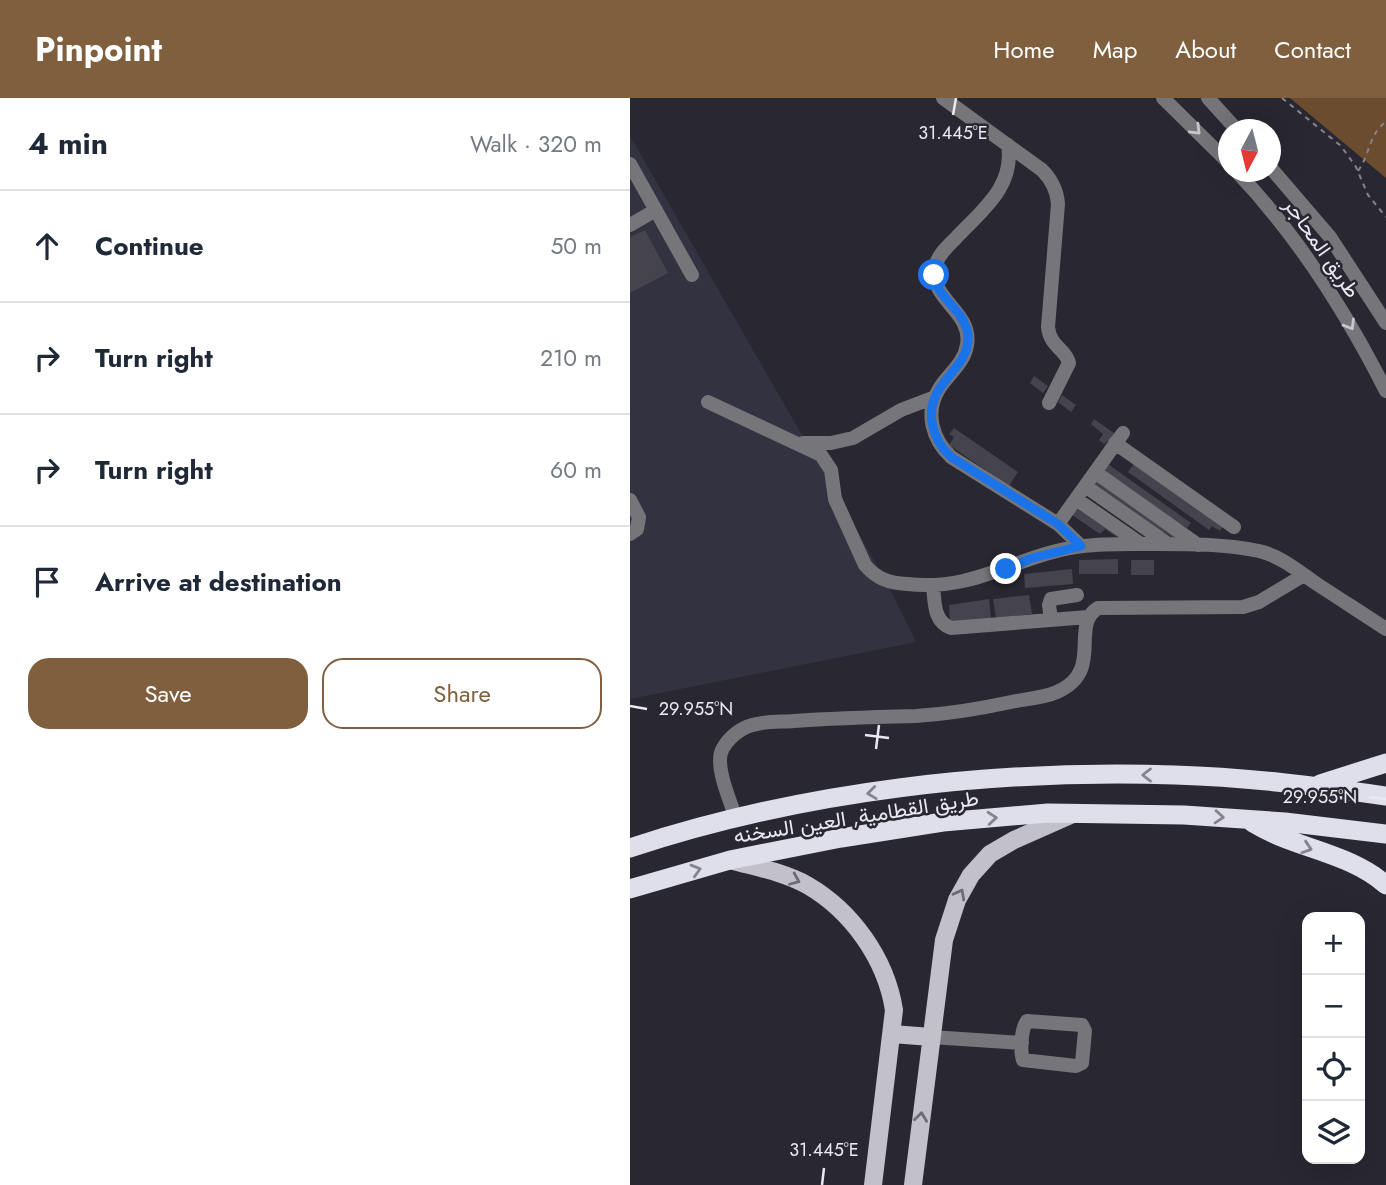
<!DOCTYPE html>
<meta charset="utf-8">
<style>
body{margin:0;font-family:Jost,Vazirmatn,sans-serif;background:#f6f6f7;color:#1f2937}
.controls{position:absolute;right:21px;bottom:21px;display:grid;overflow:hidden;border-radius:14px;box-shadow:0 7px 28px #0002}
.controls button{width:63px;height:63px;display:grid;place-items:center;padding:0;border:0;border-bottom:2px solid #e0e1e3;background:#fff;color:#1f2937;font:35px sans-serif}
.compass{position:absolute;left:588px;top:21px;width:63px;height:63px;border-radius:50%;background:#fff;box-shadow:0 7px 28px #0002;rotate:187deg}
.stop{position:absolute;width:21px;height:21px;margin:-16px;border:5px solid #1a73e8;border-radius:50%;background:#fff}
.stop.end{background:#1a73e8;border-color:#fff;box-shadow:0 2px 7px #0008}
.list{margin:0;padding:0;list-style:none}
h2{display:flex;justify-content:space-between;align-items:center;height:91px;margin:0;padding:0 28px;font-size:30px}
h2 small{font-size:23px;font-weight:400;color:#747a83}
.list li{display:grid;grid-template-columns:46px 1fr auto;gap:21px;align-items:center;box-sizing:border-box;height:112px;padding:0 28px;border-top:2px solid #e0e1e3}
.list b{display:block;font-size:26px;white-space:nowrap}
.list em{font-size:23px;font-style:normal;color:#747a83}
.actions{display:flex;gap:14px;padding:21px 28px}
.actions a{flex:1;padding:16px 0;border:2px solid #805f3f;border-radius:21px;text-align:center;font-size:24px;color:#805f3f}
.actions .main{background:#805f3f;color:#fff}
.icon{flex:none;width:38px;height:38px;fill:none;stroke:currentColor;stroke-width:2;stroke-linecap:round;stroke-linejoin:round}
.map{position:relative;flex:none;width:756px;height:1087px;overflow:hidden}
header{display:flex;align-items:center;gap:42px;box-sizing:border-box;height:98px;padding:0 35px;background:#805f3f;color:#fff}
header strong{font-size:33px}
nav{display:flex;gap:38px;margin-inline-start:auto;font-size:24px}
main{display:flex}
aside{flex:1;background:#fff}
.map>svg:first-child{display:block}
.built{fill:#333241}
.green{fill:#6b4c2f}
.building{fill:#44434e}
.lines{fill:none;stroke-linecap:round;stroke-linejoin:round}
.path{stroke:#85848c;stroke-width:2;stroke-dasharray:5 5;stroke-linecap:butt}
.minor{stroke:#75757a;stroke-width:14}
.major{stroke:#c1c0cb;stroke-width:18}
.highway{stroke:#dfdeeb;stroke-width:19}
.oneway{stroke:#c7c6cd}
.oneway2{stroke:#84838e}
.oneway3{stroke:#6d6c77}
.route{stroke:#1a73e8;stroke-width:9}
.ticks{fill:none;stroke:#eae9f0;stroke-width:2.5}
.labels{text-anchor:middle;stroke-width:5;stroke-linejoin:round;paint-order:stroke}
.street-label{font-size:21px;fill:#eae9f0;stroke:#292832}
.ticks-label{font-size:18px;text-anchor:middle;fill:#eae9f0;stroke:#292832;stroke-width:5;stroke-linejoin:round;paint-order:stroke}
</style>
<header>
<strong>Pinpoint</strong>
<nav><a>Home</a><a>Map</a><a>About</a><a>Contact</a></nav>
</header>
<main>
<aside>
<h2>4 min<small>Walk · 320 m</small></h2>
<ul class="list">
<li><svg class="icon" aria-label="ahead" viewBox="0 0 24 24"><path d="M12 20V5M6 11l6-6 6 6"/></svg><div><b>Continue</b></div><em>50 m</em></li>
<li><svg class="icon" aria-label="right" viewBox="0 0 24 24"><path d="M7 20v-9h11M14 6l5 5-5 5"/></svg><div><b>Turn right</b></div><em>210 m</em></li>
<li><svg class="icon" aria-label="right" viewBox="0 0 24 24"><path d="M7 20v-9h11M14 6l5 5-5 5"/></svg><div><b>Turn right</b></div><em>60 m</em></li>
<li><svg class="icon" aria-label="arrive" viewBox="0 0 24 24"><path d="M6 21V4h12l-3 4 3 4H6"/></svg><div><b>Arrive at destination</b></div></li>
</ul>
<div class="actions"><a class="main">Save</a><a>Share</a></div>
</aside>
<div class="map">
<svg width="756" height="1087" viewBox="0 0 756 1087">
<rect width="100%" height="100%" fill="#292832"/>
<!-- built -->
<path class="built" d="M0,38L257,485L286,544L0,601Z"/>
<!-- green -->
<path class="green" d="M660,0H756V80Z"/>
<!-- building -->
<path class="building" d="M15,132L38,175L0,195V139Z
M404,278L418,288L413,295L400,285Z
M432,297L446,307L441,314L428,304Z
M464,321L488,338L478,352L474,349L480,341L474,346L469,342L473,336L461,326Z
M324,330L388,374L379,388L319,347L324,339L319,336Z
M475,364L561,425L557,430L551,426L549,430L469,374Z
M505,364L593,428L590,433L582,428L579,432L498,374Z
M465,377L546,435L543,440L534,434L531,439L458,387Z
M445,404L491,435L487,439L475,431L470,436L439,415Z
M488,461V476H449V462Z
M501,462H524V477H501Z
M442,471L443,486L395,490L394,476Z
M399,497L402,516L366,520L363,501Z
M359,501L361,520L320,525L319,507Z"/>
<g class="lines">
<!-- path -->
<path class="path" d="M652,0L711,48L726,69L738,97L756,119
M728,73C740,57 739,35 756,24"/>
<!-- minor -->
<path class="minor" d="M313,0L412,72C422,82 427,92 428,106L418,229C420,249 436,251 439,265L419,305
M533,0L598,64
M578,0L607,32
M378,47C385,89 351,113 325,141C318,148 309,156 306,166C296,201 343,212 337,247C334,266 318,276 309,291C294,315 303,342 321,359L428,426L451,448
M0,66L62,177
M640,69L700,139L756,225
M607,74C668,138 716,214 756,293
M0,127L26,112
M78,304L191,357L201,372L205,401L235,467C247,481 259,485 277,486C348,494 387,456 453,448C477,445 502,446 527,446C561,446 596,446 629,453C650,458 667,472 684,484C708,500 732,515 756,531
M173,345H201L223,340L271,312L305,299
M485,345L604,429
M465,374L568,447
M455,388L538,446
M446,401L511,446
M0,402L9,419L7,431L0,436
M428,426L493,335
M303,488C305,504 303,523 321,530L458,519
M421,522L419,507L421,501L447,497
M106,721C101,704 83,666 93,650C100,638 113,628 127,626C139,623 152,624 164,623C205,620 245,619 286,618C318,616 349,611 381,604C396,601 413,600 427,594C475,573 439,528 468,510L613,509L629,504L674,477
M397,923L452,927L455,933L452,965L446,968L393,962C390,953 391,931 397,923Z
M301,939L392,945"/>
<!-- major -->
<path class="major" d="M100,762C125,769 154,774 177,787C222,813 256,861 264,912L243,1087
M262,936L301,939
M283,1087L314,842L327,802L341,777L360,756L384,742L445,715"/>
<!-- highway -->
<path class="highway" d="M690,686L756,665
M623,725C665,751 719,754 756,787
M0,750C172,693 365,671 545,677C616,679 686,688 756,698
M0,791L100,762L211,740L313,724L418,715L554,717L655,724L756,736"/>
</g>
<!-- one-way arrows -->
<defs><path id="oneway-chevron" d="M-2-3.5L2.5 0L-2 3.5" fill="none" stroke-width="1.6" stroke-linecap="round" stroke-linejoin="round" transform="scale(1.75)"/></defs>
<g class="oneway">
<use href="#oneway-chevron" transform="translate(566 32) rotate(45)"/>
<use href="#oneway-chevron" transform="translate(720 227) rotate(59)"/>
</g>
<g class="oneway2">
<use href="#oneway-chevron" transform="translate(517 677) rotate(180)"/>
<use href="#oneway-chevron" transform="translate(242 695) rotate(173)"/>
<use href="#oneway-chevron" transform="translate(589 719) rotate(4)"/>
<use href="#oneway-chevron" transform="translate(362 720) rotate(-5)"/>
<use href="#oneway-chevron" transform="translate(677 750) rotate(18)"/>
<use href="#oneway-chevron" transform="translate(66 772) rotate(-16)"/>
</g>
<g class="oneway3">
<use href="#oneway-chevron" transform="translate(165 782) rotate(23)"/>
<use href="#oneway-chevron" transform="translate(330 796) rotate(-62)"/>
<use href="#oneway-chevron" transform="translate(291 1019) rotate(-83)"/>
</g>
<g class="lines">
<!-- route -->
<path class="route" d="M304,177C308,203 336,212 338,238C339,261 321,273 310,290C294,313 302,341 321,359L428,426L451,448L402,460L376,471"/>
</g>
<!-- ticks -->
<path class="ticks" d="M323,17L326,0M0,608L17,611M235,637L259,640M246,651L249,627M739,699L756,701M192,1087L194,1070"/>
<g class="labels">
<!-- street labels -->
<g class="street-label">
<text transform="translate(692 150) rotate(55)" y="7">طريق المحاجر</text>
<text transform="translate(226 719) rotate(-9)" y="7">طريق القطامية, العين السخنه</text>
</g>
</g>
<g class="ticks-label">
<text x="323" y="41">31.445°E</text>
<text x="66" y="617">29.955°N</text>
<text x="690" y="705">29.955°N</text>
<text x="194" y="1058">31.445°E</text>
</g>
</svg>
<div class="controls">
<button>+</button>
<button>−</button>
<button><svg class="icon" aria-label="locate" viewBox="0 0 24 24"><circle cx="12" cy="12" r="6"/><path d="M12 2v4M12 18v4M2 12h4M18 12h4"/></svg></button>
<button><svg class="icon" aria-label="layers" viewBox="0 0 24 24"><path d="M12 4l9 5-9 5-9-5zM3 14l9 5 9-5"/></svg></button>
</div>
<svg class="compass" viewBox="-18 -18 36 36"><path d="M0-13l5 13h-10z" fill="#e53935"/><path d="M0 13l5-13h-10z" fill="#747a83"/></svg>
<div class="stop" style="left:304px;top:177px"></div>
<div class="stop end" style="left:376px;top:471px"></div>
</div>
</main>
